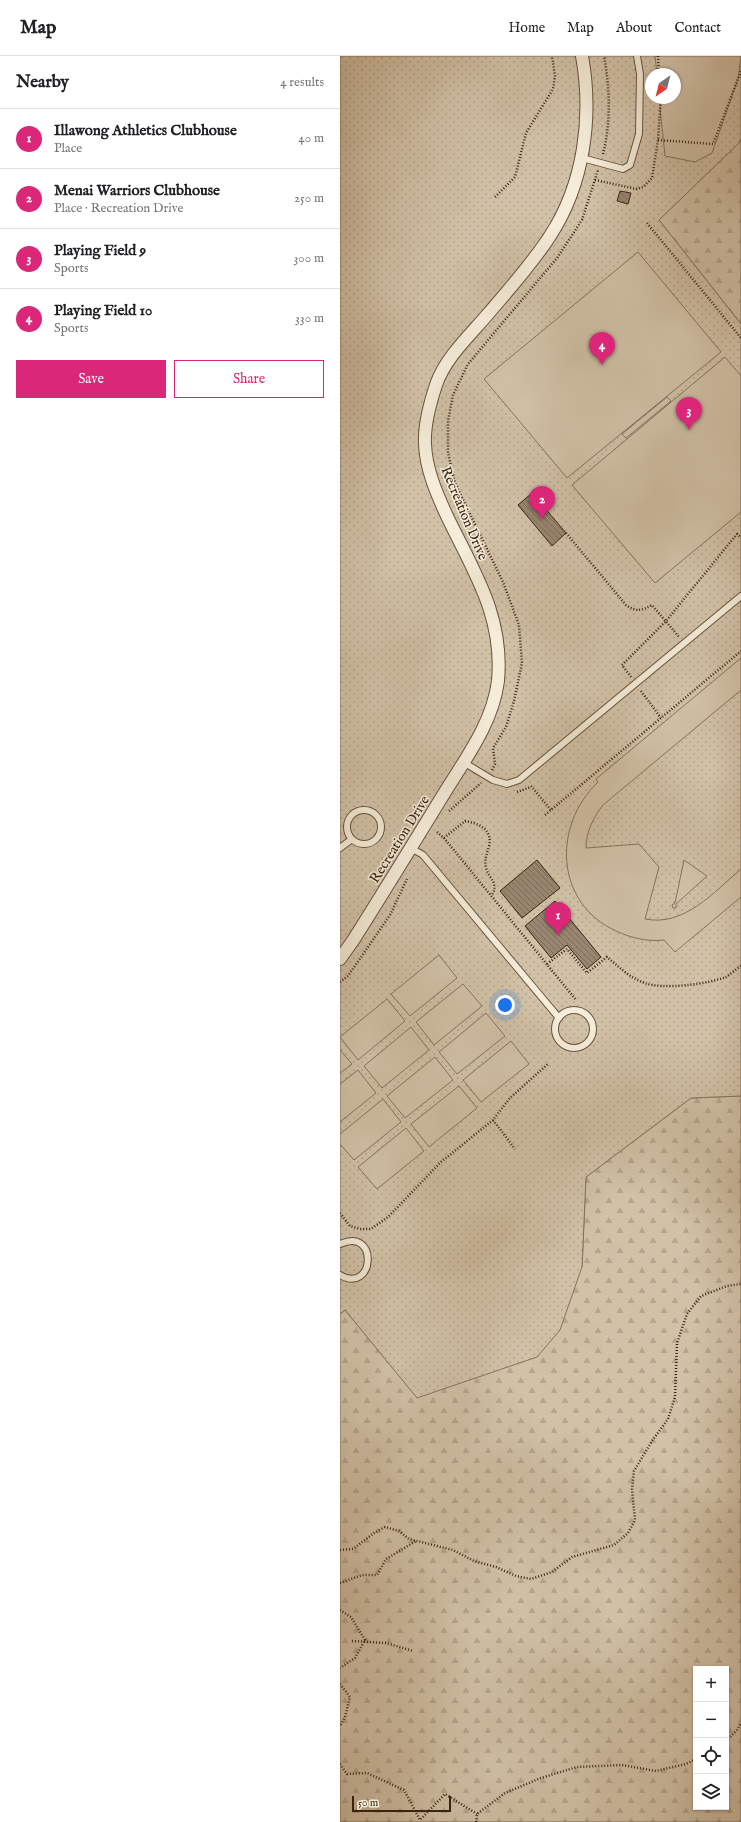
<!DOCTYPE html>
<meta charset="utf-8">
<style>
body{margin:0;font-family:"IM FELL English",serif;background:#f2f2f2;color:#202124}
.controls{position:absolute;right:12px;bottom:12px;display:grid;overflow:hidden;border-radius:0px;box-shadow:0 1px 3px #0004}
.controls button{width:36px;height:36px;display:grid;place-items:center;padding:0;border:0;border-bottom:1px solid #e0e0e0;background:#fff;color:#202124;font:20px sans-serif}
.compass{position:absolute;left:305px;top:12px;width:36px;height:36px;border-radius:50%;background:#fff;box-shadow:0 1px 3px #0004;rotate:215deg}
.scale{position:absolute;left:12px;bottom:10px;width:99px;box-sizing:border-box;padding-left:4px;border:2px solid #392313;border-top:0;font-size:11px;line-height:14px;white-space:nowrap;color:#392313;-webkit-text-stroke:3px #f5ecd9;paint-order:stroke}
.you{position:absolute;left:165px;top:949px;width:14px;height:14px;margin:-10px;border:3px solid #fff;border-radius:50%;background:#1a73e8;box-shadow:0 0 0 6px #1a73e833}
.badge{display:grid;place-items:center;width:26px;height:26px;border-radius:50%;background:#db2777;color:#fff;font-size:13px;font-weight:700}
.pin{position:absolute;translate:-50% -33px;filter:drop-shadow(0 1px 2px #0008)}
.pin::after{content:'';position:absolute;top:21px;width:14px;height:12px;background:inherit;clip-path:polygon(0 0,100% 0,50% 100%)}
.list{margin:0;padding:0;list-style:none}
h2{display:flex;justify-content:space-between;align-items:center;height:52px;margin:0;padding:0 16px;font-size:17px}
h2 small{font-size:13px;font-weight:400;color:#757577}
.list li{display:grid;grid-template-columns:26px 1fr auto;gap:12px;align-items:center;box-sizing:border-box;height:60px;padding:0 16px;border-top:1px solid #e0e0e0}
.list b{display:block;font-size:15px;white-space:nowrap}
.list p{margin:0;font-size:13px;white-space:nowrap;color:#757577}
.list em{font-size:13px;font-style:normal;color:#757577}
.actions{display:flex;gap:8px;padding:12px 16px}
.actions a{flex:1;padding:9px 0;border:1px solid #db2777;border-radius:0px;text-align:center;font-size:14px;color:#db2777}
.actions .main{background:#db2777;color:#fff}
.icon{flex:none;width:22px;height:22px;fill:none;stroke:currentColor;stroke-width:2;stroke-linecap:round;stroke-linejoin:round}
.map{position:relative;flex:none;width:401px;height:1766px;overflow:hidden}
header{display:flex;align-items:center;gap:24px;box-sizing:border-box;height:56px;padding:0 20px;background:#fff;border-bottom:1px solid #e0e0e0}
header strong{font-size:19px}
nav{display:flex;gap:22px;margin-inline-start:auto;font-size:14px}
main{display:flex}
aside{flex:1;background:#fff}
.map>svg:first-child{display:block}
.forest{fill:url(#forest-firs);stroke:#85725d;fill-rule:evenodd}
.park{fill:url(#park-dots);stroke:#85725d;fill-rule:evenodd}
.pitch{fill:#d1c1a7;stroke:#85725d}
.building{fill:url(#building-back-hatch);stroke:#392313}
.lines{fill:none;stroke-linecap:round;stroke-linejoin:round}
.lane-casing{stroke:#675240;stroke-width:8}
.street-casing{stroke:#675240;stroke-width:14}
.path{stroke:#392313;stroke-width:2.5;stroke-dasharray:1 2;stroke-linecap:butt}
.lane{stroke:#f5ecd9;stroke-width:6}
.street{stroke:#f5ecd9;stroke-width:12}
.labels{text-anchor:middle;stroke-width:3;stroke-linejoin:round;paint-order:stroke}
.street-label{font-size:14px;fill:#392313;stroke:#f5ecd9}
</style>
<header>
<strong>Map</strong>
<nav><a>Home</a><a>Map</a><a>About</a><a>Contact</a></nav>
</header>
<main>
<aside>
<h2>Nearby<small>4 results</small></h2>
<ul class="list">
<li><span class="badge">1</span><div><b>Illawong Athletics Clubhouse</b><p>Place</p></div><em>40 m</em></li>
<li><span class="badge">2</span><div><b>Menai Warriors Clubhouse</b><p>Place · Recreation Drive</p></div><em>250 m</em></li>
<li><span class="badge">3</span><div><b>Playing Field 9</b><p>Sports</p></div><em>300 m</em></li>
<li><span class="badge">4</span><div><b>Playing Field 10</b><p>Sports</p></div><em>330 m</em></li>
</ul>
<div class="actions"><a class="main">Save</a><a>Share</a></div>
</aside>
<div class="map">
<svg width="401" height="1766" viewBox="0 0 401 1766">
<defs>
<pattern id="forest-firs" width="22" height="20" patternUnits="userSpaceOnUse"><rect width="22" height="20" fill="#d1c1a7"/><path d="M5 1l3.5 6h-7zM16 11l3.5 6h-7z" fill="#b4a68f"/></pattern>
<pattern id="park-dots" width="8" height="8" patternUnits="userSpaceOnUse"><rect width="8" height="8" fill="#d1c1a7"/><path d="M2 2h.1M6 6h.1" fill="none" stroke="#b4a68f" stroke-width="1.8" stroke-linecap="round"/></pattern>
<pattern id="building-back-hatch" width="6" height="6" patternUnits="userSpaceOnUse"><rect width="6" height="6" fill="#988670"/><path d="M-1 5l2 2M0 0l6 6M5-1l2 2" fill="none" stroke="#7d6d5b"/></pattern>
</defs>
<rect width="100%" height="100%" fill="#f0e1c5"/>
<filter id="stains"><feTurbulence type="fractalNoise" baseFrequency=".005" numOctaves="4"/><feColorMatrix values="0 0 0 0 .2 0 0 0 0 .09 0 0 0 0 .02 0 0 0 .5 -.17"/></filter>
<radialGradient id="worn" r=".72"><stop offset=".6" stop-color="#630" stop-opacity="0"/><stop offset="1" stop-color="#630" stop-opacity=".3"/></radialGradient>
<!-- forest -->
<path class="forest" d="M401,84V268L319,164Z
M401,1040V1766H0V1258L5,1254L77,1341L242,1211L246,1121L351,1042ZM356,1613H386V1751H356Z"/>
<!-- park -->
<path class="park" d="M0,0H401V82L399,87L319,164L401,268V1040L351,1042L246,1121L242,1211L220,1274L197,1301L77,1342L5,1254L0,1258ZM311,18H335V42H311Z"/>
<!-- pitch -->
<path class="pitch" d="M315,0H401L398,23L372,97L355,106L325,100L319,42H335V18H317Z
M298,196L381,296L227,422L144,323Z
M385,301L401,320V456L315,527L232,429Z
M327,341L331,345L286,382L282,378Z
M401,602V634L263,749C253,762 246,776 246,792L299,788L319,811L305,863C344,871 374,836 401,813V841L335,896L324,884C308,886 291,882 276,875C215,847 212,770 258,726L256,723Z
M344,804L367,820L336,848V852H333L332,849L335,847Z
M99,899L117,922L70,960L51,938Z
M123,928L142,950L94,989L76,966Z
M47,943L65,965L18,1004L0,981Z
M146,957L165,980L117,1018L99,996Z
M71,971L89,994L42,1032L24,1010Z
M171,985L189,1008L141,1046L123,1024Z
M0,994L12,1008L0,1017Z
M95,1001L113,1024L65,1062L47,1040Z
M18,1014L36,1037L0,1066V1028Z
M119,1030L137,1052L89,1091L71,1068Z
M43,1043L61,1066L14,1104L0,1088V1078Z
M66,1072L84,1095L37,1133L18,1111Z"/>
<!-- building -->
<path class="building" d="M280,135L291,137L288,148L277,145Z
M192,437L226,477L212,490L178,449Z
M197,804L220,832L182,862L160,835Z
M215,845L261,901L247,913L227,889L211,902L185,870Z"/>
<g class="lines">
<!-- lane casing -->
<g class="lane-casing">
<path id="lane" d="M242,102L283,113L290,109L299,78L300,18L297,0
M123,706L153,724L167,728L179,724L401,540
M7 771a17 17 0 1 1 34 0a17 17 0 1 1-34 0Z
M0,792L12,783
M71,792L83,799L219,962
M215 973a19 19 0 1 1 38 0a19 19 0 1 1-38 0Z
M0,1188C39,1170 35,1239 0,1219"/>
</g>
<!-- street casing -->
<g class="street-casing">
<path id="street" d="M0,903L14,883C45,834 75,785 105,736C126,702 153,666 158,625C164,559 133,515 106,458C96,436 86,413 85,388C84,368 90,347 96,329C105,302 130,279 148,258C169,233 192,208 210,180C244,128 253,61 242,0"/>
</g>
<!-- path -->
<path class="path" d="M318,0L319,18
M318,84L373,88L401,15
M263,98C271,67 270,32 264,0
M255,124L297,133L303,131L312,122L318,84L321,42
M155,141L175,121L186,77L213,33L215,20L212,0
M307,167L401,282
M226,477L286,549C296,556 301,555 312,549L339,581
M291,621L282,609L326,565L397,478L401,482
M301,635L321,662
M152,714L155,708L153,692L166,671L174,645L182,607L179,569L163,526L115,427L108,397V365L113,339L128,308L217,202L242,164L258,114
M191,730L211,754
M177,736L191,731
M109,755L141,727
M205,759L401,595
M97,776L104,782L236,944
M104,782L125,765C139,767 153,774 149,790C147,798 144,803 146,812C149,823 160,828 151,840
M207,908L227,893L247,917L267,901C279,911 290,922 305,927C323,934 368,928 386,921C391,918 396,913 401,910
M0,926L8,920L50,859L67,823
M153,1064L175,1093
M0,1157L10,1170L20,1173H31L48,1161L101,1106L153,1064L170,1042L209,1007
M0,1494L13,1493L34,1477L45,1471L59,1475L69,1483L113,1494L134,1505L156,1511L176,1520L191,1523L212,1516L232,1501L274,1489L288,1477L295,1464L292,1433L294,1415L312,1385L328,1363L335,1341L337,1287L347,1258L361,1240L387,1230L401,1228
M0,1527L22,1519H37L46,1503L76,1485
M0,1554L11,1561L25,1584L15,1602L0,1612
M12,1585L46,1587L73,1595
M0,1628L10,1641L5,1661L0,1670
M386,1685L397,1674L401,1667
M0,1708L7,1718L27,1717L64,1734L80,1764L105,1738L137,1758
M136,1766L137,1758L165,1737L201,1722L237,1711L282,1709L316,1715L346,1708L356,1703"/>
<!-- lane -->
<use href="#lane" class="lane"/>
<!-- street -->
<use href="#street" class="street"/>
</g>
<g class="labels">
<!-- street labels -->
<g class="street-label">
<text transform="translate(125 457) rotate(67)" y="5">Recreation Drive</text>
<text transform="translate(59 783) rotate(-58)" y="5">Recreation Drive</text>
</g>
</g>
<rect width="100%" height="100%" filter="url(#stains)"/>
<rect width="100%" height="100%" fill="url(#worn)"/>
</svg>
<div class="controls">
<button>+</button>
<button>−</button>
<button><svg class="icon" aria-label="locate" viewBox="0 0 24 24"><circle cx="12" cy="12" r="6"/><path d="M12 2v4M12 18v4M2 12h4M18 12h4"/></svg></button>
<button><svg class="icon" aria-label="layers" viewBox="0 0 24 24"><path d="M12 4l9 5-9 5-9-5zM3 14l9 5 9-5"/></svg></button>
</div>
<svg class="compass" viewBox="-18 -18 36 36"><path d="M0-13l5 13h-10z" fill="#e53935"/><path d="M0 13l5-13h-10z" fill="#757577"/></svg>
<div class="scale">50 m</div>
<div class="you"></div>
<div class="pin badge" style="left:218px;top:879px">1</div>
<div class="pin badge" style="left:202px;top:463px">2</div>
<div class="pin badge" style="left:349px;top:374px">3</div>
<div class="pin badge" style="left:262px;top:309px">4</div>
</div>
</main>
